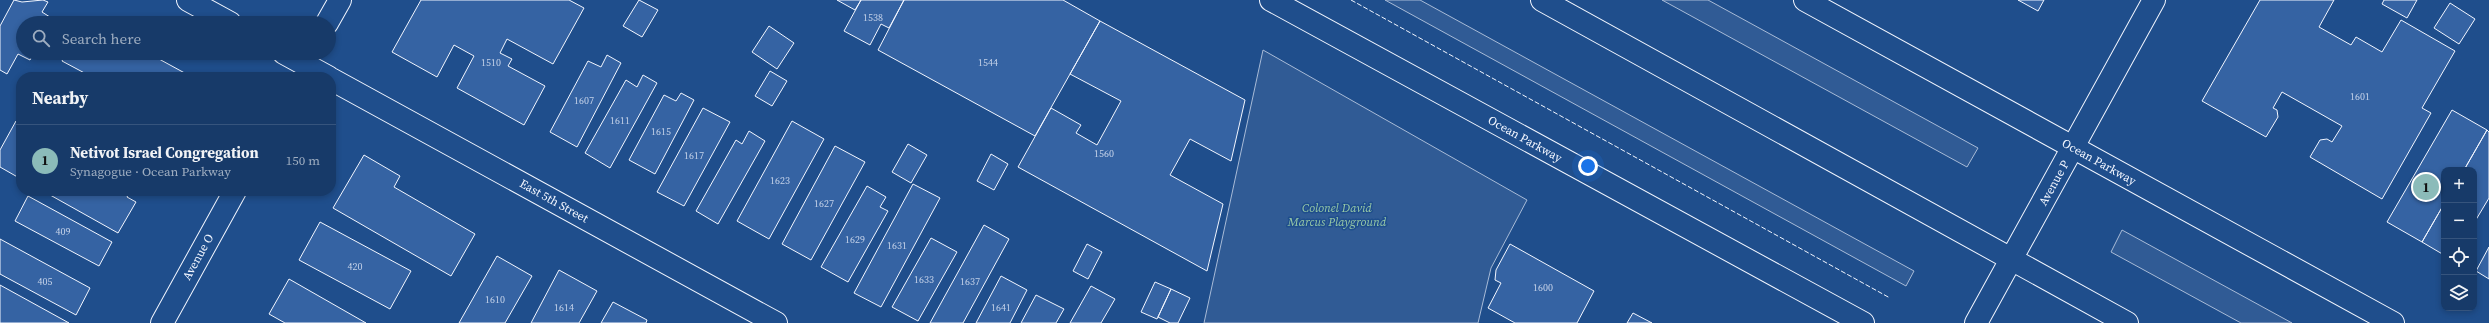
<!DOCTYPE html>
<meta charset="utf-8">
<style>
body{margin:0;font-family:"Source Serif 4",serif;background:#20416f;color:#f1f3f6}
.controls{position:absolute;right:12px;bottom:12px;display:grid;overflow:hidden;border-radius:8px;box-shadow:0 2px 6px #0003}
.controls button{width:36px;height:36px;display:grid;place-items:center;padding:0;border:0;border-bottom:1px solid #36547d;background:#173a69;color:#f1f3f6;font:20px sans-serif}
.you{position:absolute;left:1588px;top:166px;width:14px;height:14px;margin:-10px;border:3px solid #fff;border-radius:50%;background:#1a73e8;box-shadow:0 0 0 6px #1a73e833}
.badge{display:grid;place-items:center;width:26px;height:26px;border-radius:50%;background:#8bbbb9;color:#111;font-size:13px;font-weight:700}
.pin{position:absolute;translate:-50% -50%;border:2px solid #fff;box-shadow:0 1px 4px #0006}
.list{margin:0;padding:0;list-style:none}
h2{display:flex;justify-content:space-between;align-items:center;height:52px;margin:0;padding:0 16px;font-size:17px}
h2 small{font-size:13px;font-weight:400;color:#9eadc0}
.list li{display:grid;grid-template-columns:26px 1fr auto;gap:12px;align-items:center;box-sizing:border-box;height:72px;padding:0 16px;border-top:1px solid #36547d}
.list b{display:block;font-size:15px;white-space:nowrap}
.list p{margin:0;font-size:13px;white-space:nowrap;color:#9eadc0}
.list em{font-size:13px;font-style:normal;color:#9eadc0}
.icon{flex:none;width:22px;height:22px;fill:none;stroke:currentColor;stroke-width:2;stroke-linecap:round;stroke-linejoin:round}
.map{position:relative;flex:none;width:2489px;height:323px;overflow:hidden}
.search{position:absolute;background:#173a69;box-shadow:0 2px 6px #0003;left:16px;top:16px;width:320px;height:44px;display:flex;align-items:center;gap:10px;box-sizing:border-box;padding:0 14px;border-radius:22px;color:#9eadc0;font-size:15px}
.panel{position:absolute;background:#173a69;box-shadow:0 2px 6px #0003;left:16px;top:72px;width:320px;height:124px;border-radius:16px}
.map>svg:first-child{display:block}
.built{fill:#305b95;stroke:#a8bbd7}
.building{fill:#3563a3;stroke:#f2f6ff}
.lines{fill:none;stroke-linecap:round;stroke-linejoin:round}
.minor-casing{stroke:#f2f6ff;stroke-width:24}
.major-casing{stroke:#f2f6ff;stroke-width:24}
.minor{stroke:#1f4e8c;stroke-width:22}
.major{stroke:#1f4e8c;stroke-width:22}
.fence{stroke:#f2f6ff;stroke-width:1;stroke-dasharray:5 2;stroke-linecap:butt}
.labels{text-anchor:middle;stroke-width:3;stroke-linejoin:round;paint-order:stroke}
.number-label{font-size:10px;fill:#c3d1e8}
.street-label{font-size:12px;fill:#f2f6ff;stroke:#1f4e8c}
.park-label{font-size:12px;font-style:italic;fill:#97c8a6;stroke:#1f4e8c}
</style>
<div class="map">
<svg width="2489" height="323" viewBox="0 0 2489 323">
<rect width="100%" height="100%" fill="#1f4e8c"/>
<!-- built -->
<path class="built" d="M1385,0H1420L1914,271L1906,286Z
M1662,0H1708L1978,148L1967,167Z
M1263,50L1527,200L1491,268L1478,323H1204Z
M2122,230L2292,323H2241L2111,252Z"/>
<!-- building -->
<path class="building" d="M14,0L22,2L43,0L48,2L42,12L53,19L51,23H23V53H34L30,60L18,54L7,74L0,70V26Z
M421,0H569L584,8L553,64L507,39L500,53L512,59L508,66L545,86L524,125L457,88L474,56L454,45L437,77L392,52Z
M639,0L658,10L642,37L623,26Z
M837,0H861L855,10Z
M861,0H904L889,28L881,24L870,45L844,31Z
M904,0H1063L1100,21L1035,136L878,50Z
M2018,0H2044L2038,11Z
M2260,0H2334L2319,27L2351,45L2356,37L2382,52L2401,20L2455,51L2422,108L2431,113L2382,199L2310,157L2320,140L2327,139L2332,142L2342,126L2282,92L2273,108L2277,110L2278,117L2266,137L2202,101Z
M2384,0H2417L2407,18L2382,4Z
M2450,3L2475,19L2459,44L2434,28Z
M1100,21L1245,100L1231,161L1190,139L1170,175L1223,204L1207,271L1018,167L1051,108L1081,125L1076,133L1097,145L1121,101L1070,74Z
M769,26L794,43L777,69L752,52Z
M66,53H148L192,77H92L62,61Z
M607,55L621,63L577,147L550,132L588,61L601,67Z
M770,71L787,81L772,106L755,96Z
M643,75L657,83L610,168L585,153L626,80L637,87Z
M681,93L694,100L655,174L629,160L664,95L676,101Z
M703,108L730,122L684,206L657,192Z
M2452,110L2487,130L2464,170H2444V204L2422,242L2387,222Z
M16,121L21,124V179L0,167V150Z
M792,121L824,139L769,239L737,221Z
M2487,130L2489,132V198L2474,223V170H2464Z
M749,131L765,141L718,224L696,211L736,140L742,144Z
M908,144L927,155L911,183L892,172Z
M835,146L865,162L811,260L782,244Z
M991,154L1008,164L994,190L977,181Z
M364,155L400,176L394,187L475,234L451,276L333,208Z
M913,184L940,198L881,307L854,293Z
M867,186L886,197L880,207L888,211L848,282L821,267Z
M43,191H130L127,197L136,202L118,233Z
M28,196L112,242L99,266L15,221Z
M2444,204V255L2422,242Z
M320,222L411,271L390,309L299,260Z
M984,225L1009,239L963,323H930Z
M931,238L957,252L918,321L892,307Z
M0,239L90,288L76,315L0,274Z
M1087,244L1102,252L1088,279L1073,271Z
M1510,244L1594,291L1577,323H1515L1488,308L1501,283L1495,280L1496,270Z
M2489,247V279L2476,271Z
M497,256L532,276L505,323H459Z
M559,270L597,291L579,323H531Z
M1001,276L1027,290L1010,323H976Z
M289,279L366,323H285L269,314Z
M1155,282L1171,289L1157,319L1141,312Z
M0,285L69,323H0Z
M1091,286L1115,299L1101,323H1070Z
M1171,289L1190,298L1178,323H1170L1158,317Z
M1036,295L1064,309L1056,323H1021Z
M613,302L647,320L646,323H601Z
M1633,313L1652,323H1627Z"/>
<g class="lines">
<!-- minor casing -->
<g class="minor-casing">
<path id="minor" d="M188,0L230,23
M1271,0L1863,323
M1805,0L2393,323
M327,23L340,0
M284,53L328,77
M331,79L776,323
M162,323L235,191"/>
</g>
<!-- major casing -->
<g class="major-casing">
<path id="major" d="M1542,0L2127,323
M1976,323L2154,0"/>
</g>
<!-- minor -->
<use href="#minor" class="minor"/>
<!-- major -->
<use href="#major" class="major"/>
<!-- fence -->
<path class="fence" d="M1351,0L1890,298"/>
</g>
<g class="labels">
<!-- number labels -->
<g class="number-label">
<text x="873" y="21">1538</text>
<text x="491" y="66">1510</text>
<text x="988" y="66">1544</text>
<text x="2360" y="100">1601</text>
<text x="584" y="104">1607</text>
<text x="620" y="124">1611</text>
<text x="661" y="135">1615</text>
<text x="1104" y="157">1560</text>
<text x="694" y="159">1617</text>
<text x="780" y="184">1623</text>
<text x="824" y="207">1627</text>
<text x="63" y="235">409</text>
<text x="855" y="243">1629</text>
<text x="897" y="249">1631</text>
<text x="355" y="270">420</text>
<text x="924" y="283">1633</text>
<text x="45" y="285">405</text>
<text x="970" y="285">1637</text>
<text x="1543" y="291">1600</text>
<text x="495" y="303">1610</text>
<text x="564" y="311">1614</text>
<text x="1001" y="311">1641</text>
</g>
<!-- street labels -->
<g class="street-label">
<text transform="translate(1525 139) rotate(29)" y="4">Ocean Parkway</text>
<text transform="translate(2099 162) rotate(29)" y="4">Ocean Parkway</text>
<text transform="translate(2054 183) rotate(-61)" y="4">Avenue P</text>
<text transform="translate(554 201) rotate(29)" y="4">East 5th Street</text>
<text transform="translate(198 257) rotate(-61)" y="4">Avenue O</text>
</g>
<!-- park labels -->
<g class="park-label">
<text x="1337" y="212">Colonel David<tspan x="1337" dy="14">Marcus Playground</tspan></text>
</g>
</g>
</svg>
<div class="controls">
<button>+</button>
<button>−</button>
<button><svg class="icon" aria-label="locate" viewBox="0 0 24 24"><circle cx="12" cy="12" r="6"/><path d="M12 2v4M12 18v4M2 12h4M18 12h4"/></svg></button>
<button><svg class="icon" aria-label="layers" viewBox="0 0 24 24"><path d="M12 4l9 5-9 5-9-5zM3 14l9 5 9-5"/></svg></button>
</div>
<div class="you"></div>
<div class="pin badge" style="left:2426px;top:187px">1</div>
<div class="search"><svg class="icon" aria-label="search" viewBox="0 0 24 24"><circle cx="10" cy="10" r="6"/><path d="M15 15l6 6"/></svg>Search here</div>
<section class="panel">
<h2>Nearby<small></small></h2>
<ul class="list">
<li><span class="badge">1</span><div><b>Netivot Israel Congregation</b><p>Synagogue · Ocean Parkway</p></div><em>150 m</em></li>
</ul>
</section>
</div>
